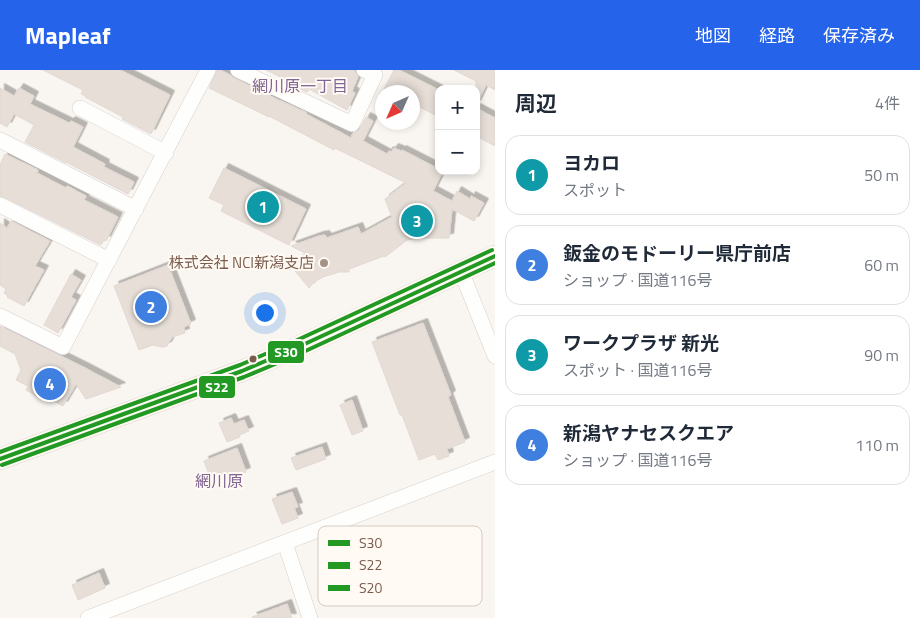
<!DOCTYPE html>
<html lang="ja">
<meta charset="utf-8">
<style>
body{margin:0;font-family:"Titillium Web","Noto Sans JP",sans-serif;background:#f2f2f3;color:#1f2937}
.controls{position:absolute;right:15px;top:15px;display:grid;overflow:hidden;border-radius:10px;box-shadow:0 2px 8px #0003}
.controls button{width:45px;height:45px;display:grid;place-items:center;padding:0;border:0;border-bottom:1px solid #e0e1e3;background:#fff;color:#1f2937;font:25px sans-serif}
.compass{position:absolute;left:375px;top:15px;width:45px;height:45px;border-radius:50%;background:#fff;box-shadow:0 2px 8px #0003;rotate:225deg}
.you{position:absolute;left:264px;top:242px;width:18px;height:18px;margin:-12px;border:4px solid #fff;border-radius:50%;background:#1a73e8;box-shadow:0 0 0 8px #1a73e833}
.badge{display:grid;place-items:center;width:32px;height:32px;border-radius:50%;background:#2563eb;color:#fff;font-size:16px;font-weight:700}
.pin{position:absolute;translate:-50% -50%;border:2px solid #fff;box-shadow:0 1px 5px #0006}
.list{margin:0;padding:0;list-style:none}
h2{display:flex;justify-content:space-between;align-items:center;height:65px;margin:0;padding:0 20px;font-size:21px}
h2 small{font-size:16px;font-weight:400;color:#747a83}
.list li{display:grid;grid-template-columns:32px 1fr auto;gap:15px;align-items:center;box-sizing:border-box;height:80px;margin:0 10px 10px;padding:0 10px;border:1px solid #e0e1e3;border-radius:15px}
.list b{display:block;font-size:19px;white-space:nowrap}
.list p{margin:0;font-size:16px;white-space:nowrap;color:#747a83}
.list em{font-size:16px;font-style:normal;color:#747a83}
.map{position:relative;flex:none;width:495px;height:548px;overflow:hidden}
header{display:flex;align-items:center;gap:30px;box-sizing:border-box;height:70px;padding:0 25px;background:#2563eb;color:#fff}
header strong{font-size:24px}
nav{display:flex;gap:28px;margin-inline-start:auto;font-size:18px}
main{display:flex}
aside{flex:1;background:#fff}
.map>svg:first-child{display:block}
.building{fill:#e6ded7;stroke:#e2d8d2;filter:url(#shadow)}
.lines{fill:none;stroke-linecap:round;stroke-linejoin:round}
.minor-casing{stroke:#d7d1cb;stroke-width:16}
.highway-casing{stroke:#dad1cc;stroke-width:22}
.minor{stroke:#fefefd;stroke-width:15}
.highway{stroke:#f2eae7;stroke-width:21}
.bus-1-casing{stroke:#fffaf3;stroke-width:8}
.bus-2-casing{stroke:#fffaf3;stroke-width:8}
.bus-3-casing{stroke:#fffaf3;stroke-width:8}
.bus-1{stroke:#292;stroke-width:4}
.bus-2{stroke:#292;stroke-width:4}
.bus-3{stroke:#292;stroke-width:4}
.poi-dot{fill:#a69286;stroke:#fffaf3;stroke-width:2}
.bus-dot{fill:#7a5c4d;stroke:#fffaf3;stroke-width:2}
.labels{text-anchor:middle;stroke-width:4;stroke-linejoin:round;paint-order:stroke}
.poi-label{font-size:15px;fill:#7a5c4d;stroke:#fffaf3;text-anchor:end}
.neighbourhood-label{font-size:16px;fill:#846695;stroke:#fffaf3}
.key{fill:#fffaf3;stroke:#d7cbc1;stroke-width:1}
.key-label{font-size:14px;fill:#7a5c4d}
.line-badge{stroke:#fffaf3;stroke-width:2}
.badge-label{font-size:14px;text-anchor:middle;font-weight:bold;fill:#fff}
</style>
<header>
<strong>Mapleaf</strong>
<nav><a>地図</a><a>経路</a><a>保存済み</a></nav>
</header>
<main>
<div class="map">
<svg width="495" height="548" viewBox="0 0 495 548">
<defs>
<filter id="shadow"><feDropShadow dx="4.5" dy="-4.5" stdDeviation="0" flood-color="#0004"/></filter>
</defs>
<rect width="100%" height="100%" fill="#f9f5f0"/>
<!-- building -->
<path class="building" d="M43,0H120L170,25L151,64L122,49L123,47L85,27L86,26L81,24L83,20Z
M217,0H220L230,5L234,8L280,31H281L307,43L306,44L351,68L353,63L358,61L360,58L366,47L373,51L363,71L387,84L389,81L391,82L394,78L401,81L402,80L439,99V101H443L433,121L452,131L457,121L470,129L471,126L484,133L474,151L452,139L449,168H419L407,170L385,187L384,186L349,199V202H339L323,207L314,212L309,218L295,201L302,196L298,191L305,183L291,176L319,166L325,165L327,168L358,157L361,164L392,147L385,129L406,113L335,78L334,80L269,46V47L209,18Z
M266,0H354L358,7L352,21L355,23L347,40L309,19L307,22L290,14L291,12Z
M394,0H399L439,20V47L412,33V22H391L384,19Z
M454,0H495V20L486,15L476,35V11Z
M0,18L14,26L19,18L34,26L30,34L69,53L71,51L83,57L73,77L105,94L104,97L134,112L128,124L66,92V93L25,72L34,55L14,44L7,57L0,53Z
M476,38L495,48V76L476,66Z
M5,84L38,100L37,103L66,118L67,116L86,126L84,130L118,147L106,171L104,170L101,175L4,127L0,126V95Z
M224,98L306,139L289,175L221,141L224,135L209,128Z
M11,151L50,171L35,196L44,200L24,236L7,227L8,226L4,223L6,219L0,215V153L7,158Z
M168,195L191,254L184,257L185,263L172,267L167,276L164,277H161L153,275L139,280L114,216Z
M71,204L81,210L71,227L76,230L58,263L44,255Z
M423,253L451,325L448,327L465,372L447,379L449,386L438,390L435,384L419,390L402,345H400L372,272Z
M0,256L85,298L121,317L86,329L76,314L63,336L42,325L40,328L26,320L28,316L16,310L21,300L15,284L0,276Z
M352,330L363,361L352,365L340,335Z
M231,348L234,354L244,350L249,361L239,365L240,367L227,372L219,353Z
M322,377L326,389L296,400L291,388Z
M237,378L246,402L213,414L204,391Z
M292,422L298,437L294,438L298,448L282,454L272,429Z
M99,503L105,518L78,530L72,515Z
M287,534L292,548H253L252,547Z"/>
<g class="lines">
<!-- minor casing -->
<g class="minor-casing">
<path id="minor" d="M238,0L352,54L375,5L364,0
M80,38L166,83
M0,70L136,139
M0,135L109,190
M461,201L495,286
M0,246L63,277L208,0
M285,473L310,548
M88,548L495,392"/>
</g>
<!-- highway casing -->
<g class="highway-casing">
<path id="highway" d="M0,389L242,301L296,278L495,186"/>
</g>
<!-- minor -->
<use href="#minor" class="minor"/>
<!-- highway -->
<use href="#highway" class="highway"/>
<!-- bus-1 casing -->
<g class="bus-1-casing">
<path id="bus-1" d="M0,389L242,301L296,278L495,186"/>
</g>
<!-- bus-2 casing -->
<g class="bus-2-casing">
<path id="bus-2" d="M2,395L244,307L299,284L495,193"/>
</g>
<!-- bus-3 casing -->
<g class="bus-3-casing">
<path id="bus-3" d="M0,382L240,295L293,272L492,180"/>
</g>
<!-- bus-1 -->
<use href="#bus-1" class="bus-1"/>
<!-- bus-2 -->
<use href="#bus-2" class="bus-2"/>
<!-- bus-3 -->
<use href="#bus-3" class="bus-3"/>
</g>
<!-- markers -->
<circle class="poi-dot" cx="324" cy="193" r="5"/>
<circle class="bus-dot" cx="253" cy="289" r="4.5"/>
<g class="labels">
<!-- poi labels -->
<g class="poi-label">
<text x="314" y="198">株式会社 NCI新潟支店</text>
</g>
<!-- neighbourhood labels -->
<g class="neighbourhood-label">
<text x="300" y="22">網川原一丁目</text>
<text x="219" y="417">網川原</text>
</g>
</g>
<!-- legend -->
<rect x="318" y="456" width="164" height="80" rx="8" class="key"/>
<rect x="328" y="470" width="22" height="6" fill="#292"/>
<rect x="328" y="492" width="22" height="7" fill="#292"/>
<rect x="328" y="515" width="22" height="6" fill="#292"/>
<g class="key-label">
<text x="359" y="478">S30</text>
<text x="359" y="500">S22</text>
<text x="359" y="523">S20</text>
</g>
<g class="line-badge">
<rect x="267" y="270" width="38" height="24" rx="5" fill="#292"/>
<rect x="198" y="305" width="38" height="24" rx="5" fill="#292"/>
</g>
<g class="badge-label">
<text x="286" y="287">S30</text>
<text x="217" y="322">S22</text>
</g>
</svg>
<div class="controls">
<button>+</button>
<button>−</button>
</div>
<svg class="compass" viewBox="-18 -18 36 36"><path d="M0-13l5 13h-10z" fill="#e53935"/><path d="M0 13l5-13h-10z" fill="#747a83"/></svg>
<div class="you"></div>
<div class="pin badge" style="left:263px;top:137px;background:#0f9aa8">1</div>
<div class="pin badge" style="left:151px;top:237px;background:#3f7fe0">2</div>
<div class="pin badge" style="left:417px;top:151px;background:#0f9aa8">3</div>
<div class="pin badge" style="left:50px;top:314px;background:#3f7fe0">4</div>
</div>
<aside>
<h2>周辺<small>4件</small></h2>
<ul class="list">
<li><span class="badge" style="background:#0f9aa8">1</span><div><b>ヨカロ</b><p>スポット</p></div><em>50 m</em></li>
<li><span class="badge" style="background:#3f7fe0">2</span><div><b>鈑金のモドーリー県庁前店</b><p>ショップ · 国道116号</p></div><em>60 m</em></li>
<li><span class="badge" style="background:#0f9aa8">3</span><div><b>ワークプラザ 新光</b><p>スポット · 国道116号</p></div><em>90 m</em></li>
<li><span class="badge" style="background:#3f7fe0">4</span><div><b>新潟ヤナセスクエア</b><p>ショップ · 国道116号</p></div><em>110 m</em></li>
</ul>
</aside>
</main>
